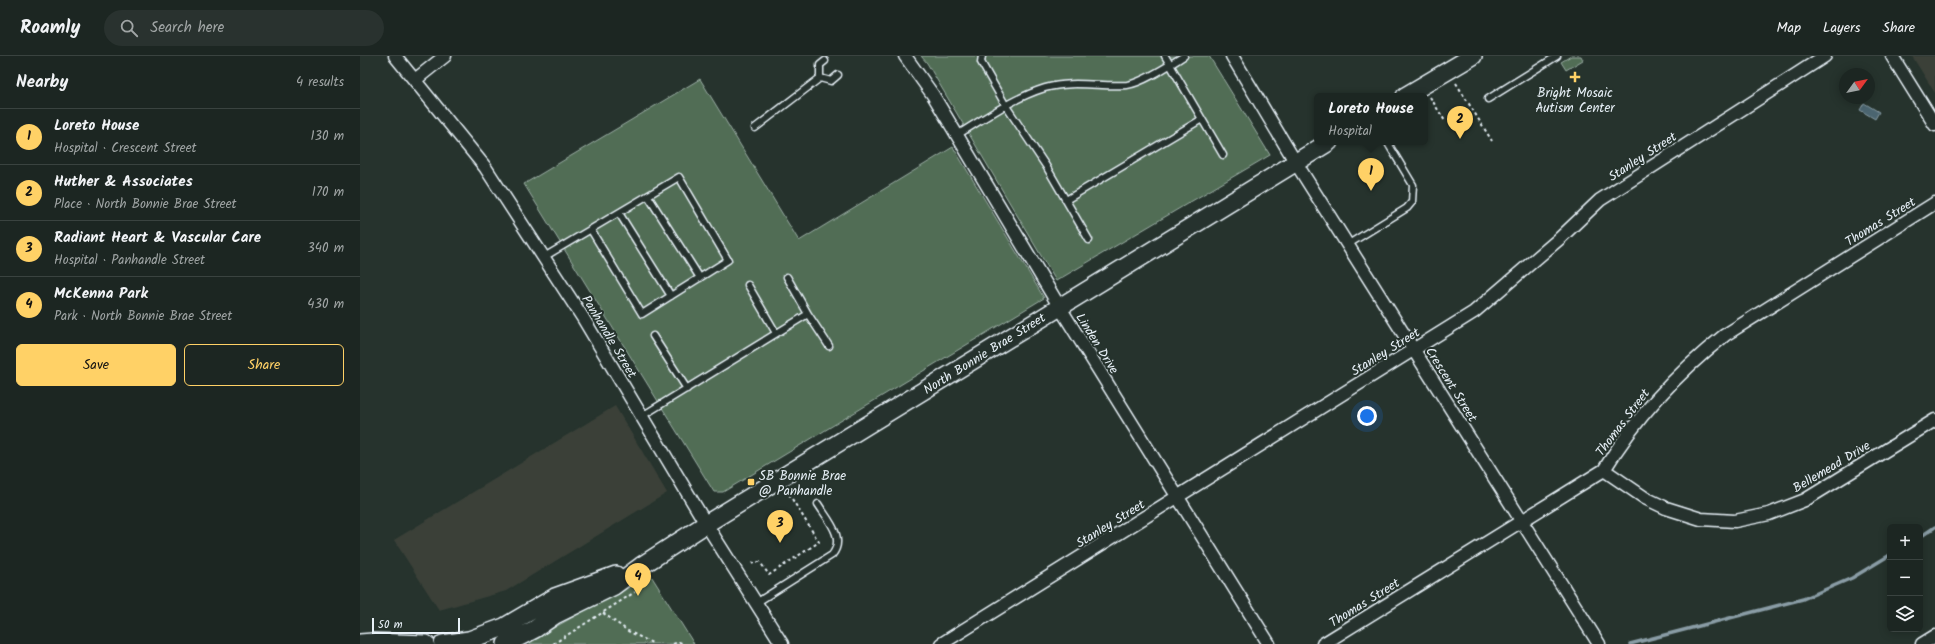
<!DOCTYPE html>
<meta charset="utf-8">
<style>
body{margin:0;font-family:Kalam,sans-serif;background:#29322f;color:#f1f3f6}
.controls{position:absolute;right:12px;bottom:12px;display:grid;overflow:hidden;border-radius:6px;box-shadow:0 2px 10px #0003}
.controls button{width:36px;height:36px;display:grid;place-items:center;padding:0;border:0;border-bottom:1px solid #3a4340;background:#1c2622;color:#f1f3f6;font:20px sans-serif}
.compass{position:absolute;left:1479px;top:12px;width:36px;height:36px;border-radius:50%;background:#1c2622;box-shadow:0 2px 10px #0003;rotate:57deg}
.scale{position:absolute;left:12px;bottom:10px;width:88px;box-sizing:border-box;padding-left:4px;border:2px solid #e8f1f8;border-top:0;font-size:11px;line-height:14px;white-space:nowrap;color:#e8f1f8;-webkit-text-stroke:3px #26332d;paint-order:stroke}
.you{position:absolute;left:1007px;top:360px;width:14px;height:14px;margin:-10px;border:3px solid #fff;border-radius:50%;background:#1a73e8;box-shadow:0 0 0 6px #1a73e833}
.badge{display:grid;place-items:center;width:26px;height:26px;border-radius:50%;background:#ffd166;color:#111;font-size:13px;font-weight:700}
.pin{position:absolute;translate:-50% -33px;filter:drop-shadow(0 1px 2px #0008)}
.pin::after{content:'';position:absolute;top:21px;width:14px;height:12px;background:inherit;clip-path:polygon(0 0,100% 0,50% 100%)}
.popup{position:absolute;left:954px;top:37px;width:114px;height:52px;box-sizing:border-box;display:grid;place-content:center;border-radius:6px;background:#1c2622;filter:drop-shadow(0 1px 3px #0005);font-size:13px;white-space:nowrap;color:#a0a5a5}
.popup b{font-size:15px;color:#f1f3f6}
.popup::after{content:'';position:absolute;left:50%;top:100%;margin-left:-8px;border:8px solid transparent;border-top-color:#1c2622}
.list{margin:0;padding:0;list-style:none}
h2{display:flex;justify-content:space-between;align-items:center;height:52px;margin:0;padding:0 16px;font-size:17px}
h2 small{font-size:13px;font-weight:400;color:#a0a5a5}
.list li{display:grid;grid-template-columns:26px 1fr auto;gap:12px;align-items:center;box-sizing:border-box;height:56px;padding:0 16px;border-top:1px solid #3a4340}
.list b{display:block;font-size:15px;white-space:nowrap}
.list p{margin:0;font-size:13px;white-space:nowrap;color:#a0a5a5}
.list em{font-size:13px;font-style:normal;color:#a0a5a5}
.actions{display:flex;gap:8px;padding:12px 16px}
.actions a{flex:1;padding:9px 0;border:1px solid #ffd166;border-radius:6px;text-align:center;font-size:14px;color:#ffd166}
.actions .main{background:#ffd166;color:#111}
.icon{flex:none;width:22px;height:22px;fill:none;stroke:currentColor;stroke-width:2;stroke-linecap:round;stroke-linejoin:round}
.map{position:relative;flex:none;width:1575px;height:588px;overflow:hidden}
header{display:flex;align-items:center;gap:24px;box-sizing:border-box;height:56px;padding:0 20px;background:#1c2622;border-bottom:1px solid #3a4340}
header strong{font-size:19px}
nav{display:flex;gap:22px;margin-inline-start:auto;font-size:14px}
.search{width:280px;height:36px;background:#29322f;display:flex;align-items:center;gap:10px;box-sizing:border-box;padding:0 14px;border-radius:22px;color:#a0a5a5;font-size:15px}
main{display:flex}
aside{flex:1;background:#1c2622}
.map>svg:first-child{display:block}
.built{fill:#3b4139}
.green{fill:#516d55;stroke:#9cafa6}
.water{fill:#4b6570;stroke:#8a9da6}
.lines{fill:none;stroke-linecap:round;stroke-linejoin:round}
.stream{stroke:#8a9da6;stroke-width:3.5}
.lane-casing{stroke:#e8f1f8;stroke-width:9}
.street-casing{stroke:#e8f1f8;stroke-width:15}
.secondary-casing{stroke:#e8f1f8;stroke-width:20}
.path{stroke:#e8f1f8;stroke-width:2;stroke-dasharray:3 3;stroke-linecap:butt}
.lane{stroke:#26332d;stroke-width:6}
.street{stroke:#26332d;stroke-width:12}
.secondary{stroke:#26332d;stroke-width:17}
.poi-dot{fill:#ffd166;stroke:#26332d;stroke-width:1.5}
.labels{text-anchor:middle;stroke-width:4;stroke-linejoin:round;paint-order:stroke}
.poi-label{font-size:13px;fill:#e8f1f8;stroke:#26332d}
.street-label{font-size:13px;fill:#e8f1f8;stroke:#26332d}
</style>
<header>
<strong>Roamly</strong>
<div class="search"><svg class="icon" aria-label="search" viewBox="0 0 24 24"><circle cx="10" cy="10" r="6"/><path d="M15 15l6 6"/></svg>Search here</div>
<nav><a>Map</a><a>Layers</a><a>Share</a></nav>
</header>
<main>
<aside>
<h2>Nearby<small>4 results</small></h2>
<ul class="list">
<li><span class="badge">1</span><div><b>Loreto House</b><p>Hospital · Crescent Street</p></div><em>130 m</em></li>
<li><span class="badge">2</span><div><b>Huther &amp; Associates</b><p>Place · North Bonnie Brae Street</p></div><em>170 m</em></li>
<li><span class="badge">3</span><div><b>Radiant Heart &amp; Vascular Care</b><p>Hospital · Panhandle Street</p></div><em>340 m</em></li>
<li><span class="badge">4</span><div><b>McKenna Park</b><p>Park · North Bonnie Brae Street</p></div><em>430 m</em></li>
</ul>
<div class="actions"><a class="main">Save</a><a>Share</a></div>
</aside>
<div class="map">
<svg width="1575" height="588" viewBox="0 0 1575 588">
<rect width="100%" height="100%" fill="#26332d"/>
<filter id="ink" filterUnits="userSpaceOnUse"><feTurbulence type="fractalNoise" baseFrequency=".025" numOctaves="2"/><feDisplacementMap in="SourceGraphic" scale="8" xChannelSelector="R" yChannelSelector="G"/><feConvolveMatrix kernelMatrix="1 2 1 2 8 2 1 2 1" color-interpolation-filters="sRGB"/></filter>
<g filter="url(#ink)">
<!-- built -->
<path class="built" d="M1552,0H1575V37Z
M255,350L307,437L146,535L79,554L34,484Z"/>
<!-- green -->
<path class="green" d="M561,0H849L910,99L696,225L567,7Z
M1211,0H1221L1223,4L1206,14L1201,6Z
M340,23L439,185L593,91L684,242L363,436H354L164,128Z
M290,518L334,588H168L190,574Z"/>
<!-- water -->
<path class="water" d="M1504,47L1519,56L1515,63L1500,54Z"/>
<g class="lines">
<!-- stream -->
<path class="stream" d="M1560,481L1575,471
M1270,588L1443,543L1492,522L1530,499"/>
<!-- lane casing -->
<g class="lane-casing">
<path id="lane" d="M622,0L621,6L646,50L686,110L729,184
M805,0L863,99
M460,22L471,25L478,19
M1128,43L1197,0
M395,72L460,22V9L465,5
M597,79C625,62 653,42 685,32C712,24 741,31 767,29C783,27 811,8 824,0
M288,140L340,222
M706,144L842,63
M259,157L311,240
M987,189L1047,152L1052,146L1053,129L1029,89L1031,86
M184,201L319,121L368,204L282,258L231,174
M427,221L448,258
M388,229L416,277
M293,280L327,333
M282,360L448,258L469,290
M396,547L472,499C486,482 468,464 458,448"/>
</g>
<!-- street casing -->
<g class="street-casing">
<path id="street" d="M35,0L125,111L223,262L346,468L422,588
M545,0L573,39L699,250L909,588
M872,0L936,107L1239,588
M1532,0L1575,69
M55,24L85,0
M1244,414L1285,442L1306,452L1341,463L1375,465L1409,458L1445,444L1575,364
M581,588L1114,256L1199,183L1240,144L1465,0
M963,588L1244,414C1276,361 1317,317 1365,279L1575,147
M1562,588L1575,580"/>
</g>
<!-- secondary casing -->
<g class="secondary-casing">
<path id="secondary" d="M1045,40L1113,0
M0,587L13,586L66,588
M83,588L109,584L144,571L195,541L256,519
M146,588L175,573L195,559L254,530L281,510L346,468L969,86"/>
</g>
<!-- path -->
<path class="path" d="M1096,27L1132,85
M1070,41L1085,65
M392,508L395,506H400L409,519L459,486L427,435
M243,557L268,575L294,588
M193,588L275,536
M313,588L319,586L324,588"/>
<!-- lane -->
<use href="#lane" class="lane"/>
<!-- street -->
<use href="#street" class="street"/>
<!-- secondary -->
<use href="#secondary" class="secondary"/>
</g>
</g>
<!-- markers -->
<g class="poi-dot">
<path d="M1213 15h4v4h4v4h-4v4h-4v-4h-4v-4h4z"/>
<rect x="387" y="422" width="8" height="8" rx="2"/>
</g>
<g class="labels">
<!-- poi labels -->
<g class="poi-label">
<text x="1215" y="41">Bright Mosaic<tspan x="1215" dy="15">Autism Center</tspan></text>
<text x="399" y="424" text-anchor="start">SB Bonnie Brae<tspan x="399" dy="15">@ Panhandle</tspan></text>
</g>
<!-- street labels -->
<g class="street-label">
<text transform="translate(1282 100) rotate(-33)" y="5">Stanley Street</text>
<text transform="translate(1520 165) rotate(-32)" y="5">Thomas Street</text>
<text transform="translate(250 280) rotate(59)" y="5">Panhandle Street</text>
<text transform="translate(738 287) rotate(58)" y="5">Linden Drive</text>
<text transform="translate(1025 295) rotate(-32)" y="5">Stanley Street</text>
<text transform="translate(624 297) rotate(-32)" y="5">North Bonnie Brae Street</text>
<text transform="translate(1092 328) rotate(58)" y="5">Crescent Street</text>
<text transform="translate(1262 366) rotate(-53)" y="5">Thomas Street</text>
<text transform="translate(1471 410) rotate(-31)" y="5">Bellemead Drive</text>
<text transform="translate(750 467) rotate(-32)" y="5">Stanley Street</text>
<text transform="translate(1004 546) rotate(-32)" y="5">Thomas Street</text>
</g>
</g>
</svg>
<div class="controls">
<button>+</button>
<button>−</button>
<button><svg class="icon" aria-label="layers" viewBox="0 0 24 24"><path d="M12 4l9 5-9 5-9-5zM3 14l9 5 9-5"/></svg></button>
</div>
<svg class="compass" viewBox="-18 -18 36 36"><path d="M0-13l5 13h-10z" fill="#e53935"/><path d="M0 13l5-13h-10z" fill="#a0a5a5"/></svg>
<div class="scale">50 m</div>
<div class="you"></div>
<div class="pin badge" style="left:1011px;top:135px">1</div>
<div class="popup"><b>Loreto House</b>Hospital</div>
<div class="pin badge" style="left:1100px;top:83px">2</div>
<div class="pin badge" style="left:420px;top:487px">3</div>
<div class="pin badge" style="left:278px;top:540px">4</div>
</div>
</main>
